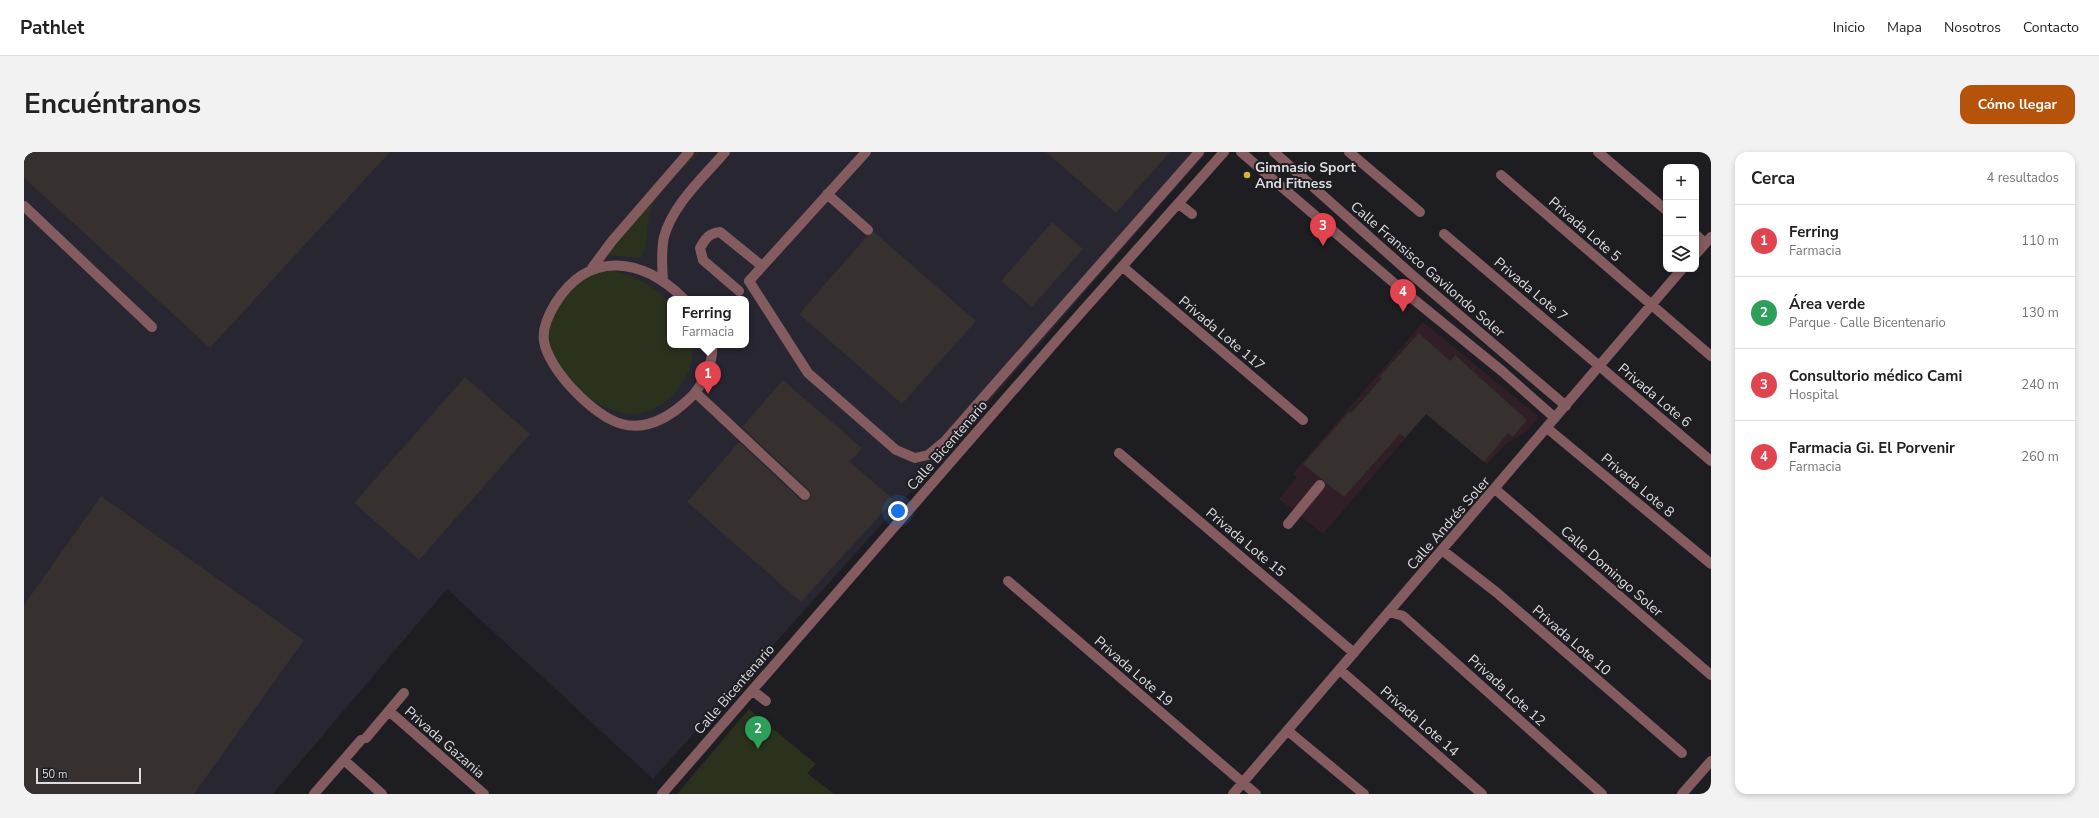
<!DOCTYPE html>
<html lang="es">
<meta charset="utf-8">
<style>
body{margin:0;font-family:"Nunito Sans",sans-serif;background:#f2f2f2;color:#222}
.controls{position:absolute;right:12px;top:12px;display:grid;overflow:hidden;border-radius:8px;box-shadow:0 2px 6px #0003}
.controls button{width:36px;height:36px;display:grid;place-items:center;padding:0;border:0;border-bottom:1px solid #e0e0e0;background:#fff;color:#222;font:20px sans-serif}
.scale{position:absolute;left:12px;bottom:10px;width:105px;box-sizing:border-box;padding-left:4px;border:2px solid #dddde1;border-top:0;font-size:11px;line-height:14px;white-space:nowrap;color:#dddde1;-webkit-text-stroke:3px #1e1d22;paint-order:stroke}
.you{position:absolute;left:874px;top:359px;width:14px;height:14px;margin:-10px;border:3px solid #fff;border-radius:50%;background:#1a73e8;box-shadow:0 0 0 6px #1a73e833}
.badge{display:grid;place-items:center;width:26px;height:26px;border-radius:50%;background:#b45309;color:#fff;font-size:13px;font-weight:700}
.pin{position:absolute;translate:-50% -33px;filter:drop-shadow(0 1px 2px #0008)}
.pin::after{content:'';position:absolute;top:21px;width:14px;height:12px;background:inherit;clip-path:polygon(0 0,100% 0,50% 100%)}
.popup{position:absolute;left:643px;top:144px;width:82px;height:52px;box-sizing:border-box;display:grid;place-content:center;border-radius:8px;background:#fff;filter:drop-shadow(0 1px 3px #0005);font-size:13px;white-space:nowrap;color:#767676}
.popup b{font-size:15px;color:#222}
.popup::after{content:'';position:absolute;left:50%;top:100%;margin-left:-8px;border:8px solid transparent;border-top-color:#fff}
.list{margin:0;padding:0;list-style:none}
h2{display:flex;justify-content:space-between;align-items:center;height:52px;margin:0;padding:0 16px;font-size:17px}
h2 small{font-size:13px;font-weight:400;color:#767676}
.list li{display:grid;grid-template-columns:26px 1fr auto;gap:12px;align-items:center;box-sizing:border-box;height:72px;padding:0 16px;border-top:1px solid #e0e0e0}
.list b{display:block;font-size:15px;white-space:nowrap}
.list p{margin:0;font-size:13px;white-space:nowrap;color:#767676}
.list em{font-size:13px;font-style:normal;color:#767676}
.icon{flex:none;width:22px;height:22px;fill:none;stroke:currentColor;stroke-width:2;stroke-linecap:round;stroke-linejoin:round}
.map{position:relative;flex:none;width:1687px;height:642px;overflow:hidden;border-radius:12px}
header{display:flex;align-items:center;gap:24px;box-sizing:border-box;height:56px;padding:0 20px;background:#fff;border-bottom:1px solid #e0e0e0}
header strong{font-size:19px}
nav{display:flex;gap:22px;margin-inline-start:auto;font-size:14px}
.intro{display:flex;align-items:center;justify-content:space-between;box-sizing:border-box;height:96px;padding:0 24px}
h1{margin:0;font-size:28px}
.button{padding:10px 18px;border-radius:12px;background:#b45309;color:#fff;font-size:14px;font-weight:700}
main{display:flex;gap:24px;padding:0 24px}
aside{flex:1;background:#fff;border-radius:12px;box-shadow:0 2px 6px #0003}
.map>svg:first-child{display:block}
.built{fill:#272631;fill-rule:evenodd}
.education{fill:#301f27}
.green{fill:#2a321e}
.building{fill:#36302e}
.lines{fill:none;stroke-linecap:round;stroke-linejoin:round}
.minor{stroke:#845b5e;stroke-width:10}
.poi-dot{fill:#dab333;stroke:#1e1d22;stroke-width:1.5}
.labels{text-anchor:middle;stroke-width:4;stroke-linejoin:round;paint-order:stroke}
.poi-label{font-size:14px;font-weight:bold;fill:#dddde1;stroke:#1e1d22;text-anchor:start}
.street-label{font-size:14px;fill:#dddde1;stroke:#1e1d22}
</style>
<header>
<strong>Pathlet</strong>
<nav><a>Inicio</a><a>Mapa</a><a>Nosotros</a><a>Contacto</a></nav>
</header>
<div class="intro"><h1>Encuéntranos</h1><a class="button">Cómo llegar</a></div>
<main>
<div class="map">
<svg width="1687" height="642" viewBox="0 0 1687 642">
<rect width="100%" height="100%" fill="#1e1d22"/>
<!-- built -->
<path class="built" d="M0,0H1183L891,335L629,627L423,437L249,642H0ZM646,147H722V193H646Z"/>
<!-- education -->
<path class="education" d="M1399,170L1515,265L1501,281L1482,292L1463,312L1403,261L1299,382L1255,347L1273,325L1269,322L1277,312Z"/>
<!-- green -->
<path class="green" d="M662,0H675C659,17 636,36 627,58C621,74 625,91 617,106L583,103Z
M575,119C604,118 627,131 646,152V193H668C670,212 662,229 650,242C639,254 620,263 604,262C572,258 537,228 527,199C520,181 529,162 538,147C542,142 545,134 550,130C556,125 568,122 575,119Z
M725,557L792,612L783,621L810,642H653Z"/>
<!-- building -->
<path class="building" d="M0,0H366L186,196L0,26Z
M1022,0H1146L1092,61Z
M1028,70L1059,97L1008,155L977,129Z
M850,80L952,169L878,252L775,162L843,84Z
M1395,181L1426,209L1431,203L1503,268L1489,285L1484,281L1460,310L1402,262L1381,286L1376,282L1320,345L1279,312L1325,260L1327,261L1358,226L1356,224Z
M441,225L506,282L395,408L330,351Z
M759,228L838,296L826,310L870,348L777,450L663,350L715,290L777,348L782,349L786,347L787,342L785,338L718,275Z
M77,344L280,488L170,642H0V453Z"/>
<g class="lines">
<!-- minor -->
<path class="minor" d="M842,0L725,129L784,221L872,298L891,306L904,303L921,289L1175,0
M1217,0L1377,137L1479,220L1531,266
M1250,0L1387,122L1542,254
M1325,0L1396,60
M1574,0L1642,58
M1477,23L1687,204
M803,42L844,78
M1155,52L1168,62
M0,54L128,175
M1420,82L1687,309
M1672,83L1681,91
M1672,102L1687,85
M1099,115L1279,268
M568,116L588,89L665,0
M639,129C638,115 637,99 640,85C649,52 679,26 701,0
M715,139L679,108L676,96C681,87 685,81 696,80L738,114
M660,147C619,106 565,97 531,152C525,162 518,177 520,189C524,217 570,265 598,272C624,279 647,264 665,247C678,235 690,211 688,193
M672,241L781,343
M1523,276L1687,412
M1095,301L1330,501
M1471,337L1687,523
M1264,372L1296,333
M1418,398L1472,440L1658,601
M984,429L1232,642
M1366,460L1379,464L1578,642
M1316,518L1458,642
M728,538L742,549
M365,559L460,642
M1264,579L1340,642
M342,586L380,541
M320,608L358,642
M290,642L337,588
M638,642L1039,181L1200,0
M1209,642L1658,117
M1658,642L1687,609"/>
</g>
<!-- markers -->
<circle class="poi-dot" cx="1223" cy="23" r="4"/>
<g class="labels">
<!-- poi labels -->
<g class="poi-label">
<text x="1231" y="20">Gimnasio Sport<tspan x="1231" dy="16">And Fitness</tspan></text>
</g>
<!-- street labels -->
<g class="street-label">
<text transform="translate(1561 77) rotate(41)" y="5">Privada Lote 5</text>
<text transform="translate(1404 117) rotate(41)" y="5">Calle Fransisco Gavilondo Soler</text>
<text transform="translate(1507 137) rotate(40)" y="5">Privada Lote 7</text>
<text transform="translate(1198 181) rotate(40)" y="5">Privada Lote 117</text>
<text transform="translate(1631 243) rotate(40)" y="5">Privada Lote 6</text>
<text transform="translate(923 293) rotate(-49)" y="5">Calle Bicentenario</text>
<text transform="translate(1614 333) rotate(40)" y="5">Privada Lote 8</text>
<text transform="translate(1424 371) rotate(-49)" y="5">Calle Andrés Soler</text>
<text transform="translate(1222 390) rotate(40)" y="5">Privada Lote 15</text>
<text transform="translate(1588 419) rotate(41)" y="5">Calle Domingo Soler</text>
<text transform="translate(1548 488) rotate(41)" y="5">Privada Lote 10</text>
<text transform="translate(1110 519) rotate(41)" y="5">Privada Lote 19</text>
<text transform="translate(710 537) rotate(-49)" y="5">Calle Bicentenario</text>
<text transform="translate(1483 538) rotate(42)" y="5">Privada Lote 12</text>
<text transform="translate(1396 569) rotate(41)" y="5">Privada Lote 14</text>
<text transform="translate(421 590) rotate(41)" y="5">Privada Gazania</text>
</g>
</g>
</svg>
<div class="controls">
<button>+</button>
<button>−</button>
<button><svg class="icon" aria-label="layers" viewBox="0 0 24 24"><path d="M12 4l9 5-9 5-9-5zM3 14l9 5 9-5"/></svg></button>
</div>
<div class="scale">50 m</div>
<div class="you"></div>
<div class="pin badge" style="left:684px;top:242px;background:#e0444e">1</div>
<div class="popup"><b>Ferring</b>Farmacia</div>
<div class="pin badge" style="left:734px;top:597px;background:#2e9e5b">2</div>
<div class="pin badge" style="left:1299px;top:94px;background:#e0444e">3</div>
<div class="pin badge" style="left:1379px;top:160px;background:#e0444e">4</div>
</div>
<aside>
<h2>Cerca<small>4 resultados</small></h2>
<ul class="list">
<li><span class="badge" style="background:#e0444e">1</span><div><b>Ferring</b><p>Farmacia</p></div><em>110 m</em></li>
<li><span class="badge" style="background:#2e9e5b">2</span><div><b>Área verde</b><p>Parque · Calle Bicentenario</p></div><em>130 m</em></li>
<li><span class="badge" style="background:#e0444e">3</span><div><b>Consultorio médico Cami</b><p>Hospital</p></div><em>240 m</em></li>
<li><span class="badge" style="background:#e0444e">4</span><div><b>Farmacia Gi. El Porvenir</b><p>Farmacia</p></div><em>260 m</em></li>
</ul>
</aside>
</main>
